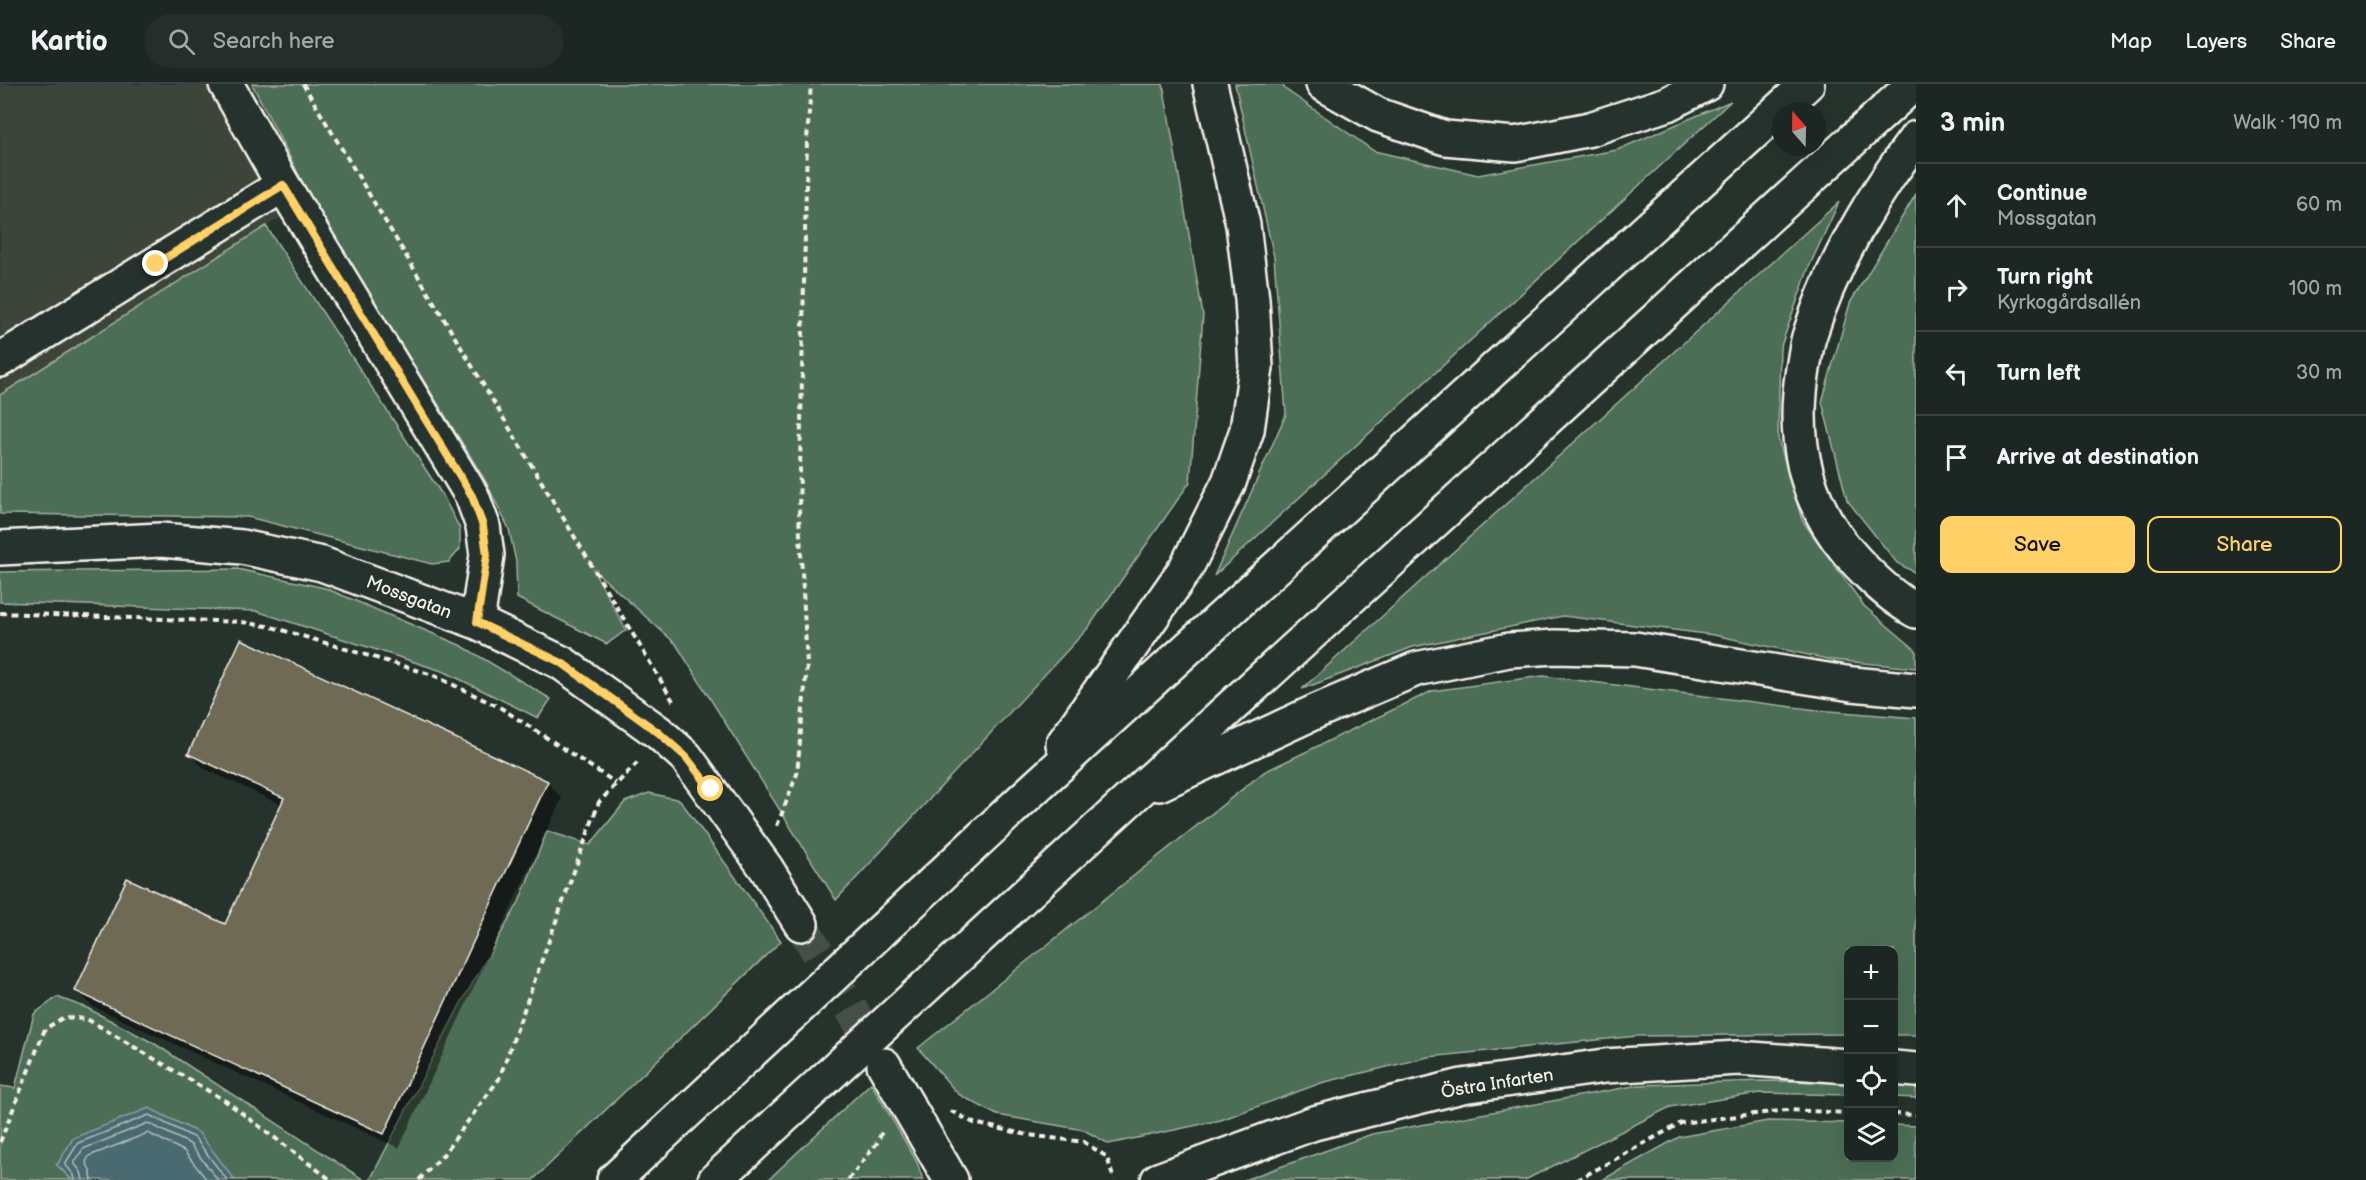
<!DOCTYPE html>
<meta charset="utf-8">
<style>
body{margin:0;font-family:"Balsamiq Sans",sans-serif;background:#252e2a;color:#f1f3f6}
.controls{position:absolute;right:18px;bottom:18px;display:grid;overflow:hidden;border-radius:12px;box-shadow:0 6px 24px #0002}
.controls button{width:54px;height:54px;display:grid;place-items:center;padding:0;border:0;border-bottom:2px solid #3a4340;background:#1c2622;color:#f1f3f6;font:30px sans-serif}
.compass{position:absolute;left:1772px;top:18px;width:54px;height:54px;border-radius:50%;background:#1c2622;box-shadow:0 6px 24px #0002;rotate:340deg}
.stop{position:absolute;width:18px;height:18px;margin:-14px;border:4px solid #ffd166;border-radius:50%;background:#fff}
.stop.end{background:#ffd166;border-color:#fff;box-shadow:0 2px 6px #0008}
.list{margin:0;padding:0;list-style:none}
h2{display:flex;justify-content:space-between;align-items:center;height:78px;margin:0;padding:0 24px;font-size:26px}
h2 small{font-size:20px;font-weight:400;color:#a0a5a5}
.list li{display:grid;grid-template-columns:39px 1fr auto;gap:18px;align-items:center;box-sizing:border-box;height:84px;padding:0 24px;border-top:2px solid #3a4340}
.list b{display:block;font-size:22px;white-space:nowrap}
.list p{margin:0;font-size:20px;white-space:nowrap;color:#a0a5a5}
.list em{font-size:20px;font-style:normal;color:#a0a5a5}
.actions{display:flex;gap:12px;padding:18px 24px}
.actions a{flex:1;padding:14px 0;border:2px solid #ffd166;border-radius:12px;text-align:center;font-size:21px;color:#ffd166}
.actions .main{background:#ffd166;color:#111}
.icon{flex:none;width:33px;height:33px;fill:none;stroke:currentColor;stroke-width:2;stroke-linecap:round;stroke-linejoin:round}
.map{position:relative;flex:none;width:1916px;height:1096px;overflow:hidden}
header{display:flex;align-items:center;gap:36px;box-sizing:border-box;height:84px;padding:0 30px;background:#1c2622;border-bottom:2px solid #3a4340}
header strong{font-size:28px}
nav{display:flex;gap:33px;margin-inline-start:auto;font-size:21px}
.search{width:420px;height:54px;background:#252e2a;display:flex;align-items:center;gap:15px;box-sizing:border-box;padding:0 21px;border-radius:33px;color:#a0a5a5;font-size:22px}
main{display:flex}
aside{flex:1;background:#1c2622}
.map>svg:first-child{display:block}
.built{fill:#3c443a}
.green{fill:#4e6e57;stroke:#a1b0a0;stroke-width:1.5}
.water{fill:#496a6f;stroke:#8da09f;stroke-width:1.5}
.shadow{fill:#0007}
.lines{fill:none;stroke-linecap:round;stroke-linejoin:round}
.shore{stroke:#b0bbb8;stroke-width:1.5}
.building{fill:#6e6a57;stroke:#f4f1e8;stroke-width:1.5}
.minor-tunnel{stroke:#455049;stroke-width:33;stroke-dasharray:33 16;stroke-linecap:butt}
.minor-casing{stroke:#f4f1e8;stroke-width:38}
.highway-casing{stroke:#f4f1e8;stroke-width:38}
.path{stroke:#f4f1e8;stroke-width:4;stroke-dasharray:6 4.5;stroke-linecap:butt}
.minor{stroke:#26332d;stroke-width:33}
.highway{stroke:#26332d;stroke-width:33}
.route{stroke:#ffd166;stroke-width:8}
.labels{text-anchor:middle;stroke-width:5;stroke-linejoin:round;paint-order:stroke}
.street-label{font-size:18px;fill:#f4f1e8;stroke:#26332d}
</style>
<header>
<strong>Kartio</strong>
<div class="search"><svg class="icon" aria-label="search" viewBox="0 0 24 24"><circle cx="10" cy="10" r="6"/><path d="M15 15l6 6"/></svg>Search here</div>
<nav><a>Map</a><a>Layers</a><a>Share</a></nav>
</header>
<main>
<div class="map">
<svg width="1916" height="1096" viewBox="0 0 1916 1096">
<rect width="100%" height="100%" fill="#26332d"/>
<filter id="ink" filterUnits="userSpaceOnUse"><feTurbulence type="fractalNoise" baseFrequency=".0167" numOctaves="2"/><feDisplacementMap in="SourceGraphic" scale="12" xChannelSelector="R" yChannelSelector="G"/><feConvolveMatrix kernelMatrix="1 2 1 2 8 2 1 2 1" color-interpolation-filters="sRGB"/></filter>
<g filter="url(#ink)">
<!-- built -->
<path class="built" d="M0,0H252L312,116L266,142L0,311Z"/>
<!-- green -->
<path class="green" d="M252,0H1163L1203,231L1190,398L1088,544L836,816L676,560L593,485L626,546L607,560L517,514L516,478L509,445L485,396L312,116Z
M1235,0H1282L1285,5L1374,67L1478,91L1617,66L1731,17L1214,492L1286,330L1274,173Z
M1916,110V489L1897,479L1847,416L1822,318L1850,219Z
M1839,118L1809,183L1780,265L1778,354L1802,436L1864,522L1916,566V584L1832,576L1714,551L1563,532L1413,563L1302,605Z
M266,142L443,412L460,445V465L449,478L432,480L248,433L0,430V311Z
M237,485L325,504L462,562L551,615L538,634L445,588L256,527L0,518V488Z
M1543,592L1817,626L1916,634V951H1894V866H1848V950L1637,952L1428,973L1321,999L1221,1036L1109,1060L1084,1046L997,1031L958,1010L918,964L1264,688L1432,607Z
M649,709L680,716L781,857L533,1096H370L460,921L519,818L547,747L590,761L625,718Z
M57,913L87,924L155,960L364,1096H234L57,1081L72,1096H0V1002L15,1004L34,930Z
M1762,997L1848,998V1011L1760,1009L1670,1023L1525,1096H1244L1372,1050L1639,1001Z
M871,999L917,1078L923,1096H768Z
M1894,1000L1916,1001V1014L1894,1013Z
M1768,1037L1848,1039V1074H1894V1041L1916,1042V1096H1602L1679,1053Z"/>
<!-- water -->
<path class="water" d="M149,1024L199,1049L235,1096H72L57,1081L73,1054Z"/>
<!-- shadow -->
<path class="shadow" d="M189,670L547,698L562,714L399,1064L92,922L76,907L226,842L282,721L205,685Z"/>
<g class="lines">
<!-- shore -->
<path class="shore" d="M75,1096L74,1091L65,1080L78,1059L149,1031L195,1054L227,1096
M83,1096L81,1088L74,1079L83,1065L148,1039L190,1060L218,1096
M92,1096L90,1086L86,1078L89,1072L148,1049L184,1067L207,1096"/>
</g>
<!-- building -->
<path class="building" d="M241,555L548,697L384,1050L75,907L127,794L225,840L284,714L188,670Z"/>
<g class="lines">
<!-- minor-tunnel -->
<path class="minor-tunnel" d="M801,840L882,977"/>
<!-- minor casing -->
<g class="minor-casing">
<path id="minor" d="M226,0L283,101L472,412L483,442L487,471L477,538
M0,276L283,101
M0,464L161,456L242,463L322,480L477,538L562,579L659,649L686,673L766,784L801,840
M884,981L951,1096
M1894,984L1916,986
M1158,1096L1314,1039L1462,1002L1605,982L1738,974L1848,982"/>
</g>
<!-- highway casing -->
<g class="highway-casing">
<path id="highway" d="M1323,0L1378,31L1445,54L1515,60L1590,45L1667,20L1706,0
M1916,54C1872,113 1831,182 1809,253C1806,263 1805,274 1803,285C1792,352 1803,415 1848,468C1868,491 1889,512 1916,527
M1063,660L1186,484L1229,398L1247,346L1256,283L1252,215L1243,141L1210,0
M1159,700L1317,627L1416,585L1509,566L1555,563L1635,565L1852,600L1916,606
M614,1096L1027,711L1807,0
M715,1096L1131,714L1914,0"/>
</g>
<!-- path -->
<path class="path" d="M303,0L673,617
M0,529L242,538L272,543L433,591L501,624L616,699
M777,742L797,690L807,581L799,432L807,56L811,0
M951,1027L974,1039L1028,1051L1084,1058L1107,1073L1114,1096
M1894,1030L1916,1031
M0,1058L45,945L64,933L87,935L227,1018L331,1096
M419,1096L443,1071L499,995L599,718L640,676
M848,1096L877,1059L883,1045
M1577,1096L1681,1039L1787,1026L1848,1029"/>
<!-- minor -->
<use href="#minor" class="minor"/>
<!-- highway -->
<use href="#highway" class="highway"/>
</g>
</g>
<g class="lines" filter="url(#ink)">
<!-- route -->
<path class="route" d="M156,180L283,101L472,412L483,442L487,471L477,538L562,579L659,649L686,673L711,705"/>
</g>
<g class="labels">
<!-- street labels -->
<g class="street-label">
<text transform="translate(409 513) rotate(21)" y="6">Mossgatan</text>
<text transform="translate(1497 999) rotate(-9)" y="6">Östra Infarten</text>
</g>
</g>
</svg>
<div class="controls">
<button>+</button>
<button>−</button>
<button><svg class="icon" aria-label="locate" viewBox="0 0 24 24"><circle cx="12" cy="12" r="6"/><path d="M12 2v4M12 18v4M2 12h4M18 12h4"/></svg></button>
<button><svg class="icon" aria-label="layers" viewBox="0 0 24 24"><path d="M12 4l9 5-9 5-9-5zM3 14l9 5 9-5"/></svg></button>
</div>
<svg class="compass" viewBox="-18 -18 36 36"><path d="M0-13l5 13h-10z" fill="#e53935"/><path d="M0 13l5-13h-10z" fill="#a0a5a5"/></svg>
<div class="stop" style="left:711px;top:705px"></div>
<div class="stop end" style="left:156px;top:180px"></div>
</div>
<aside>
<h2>3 min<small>Walk · 190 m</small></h2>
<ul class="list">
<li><svg class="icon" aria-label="ahead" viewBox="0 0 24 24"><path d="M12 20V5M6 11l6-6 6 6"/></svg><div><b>Continue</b><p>Mossgatan</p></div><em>60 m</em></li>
<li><svg class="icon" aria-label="right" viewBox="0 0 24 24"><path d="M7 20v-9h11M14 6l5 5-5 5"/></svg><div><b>Turn right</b><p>Kyrkogårdsallén</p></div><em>100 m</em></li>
<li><svg class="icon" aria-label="left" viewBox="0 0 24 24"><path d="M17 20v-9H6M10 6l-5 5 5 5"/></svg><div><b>Turn left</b></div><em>30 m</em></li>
<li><svg class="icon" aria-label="arrive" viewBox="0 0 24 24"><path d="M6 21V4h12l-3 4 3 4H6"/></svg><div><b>Arrive at destination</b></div></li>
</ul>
<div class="actions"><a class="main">Save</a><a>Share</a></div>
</aside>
</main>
